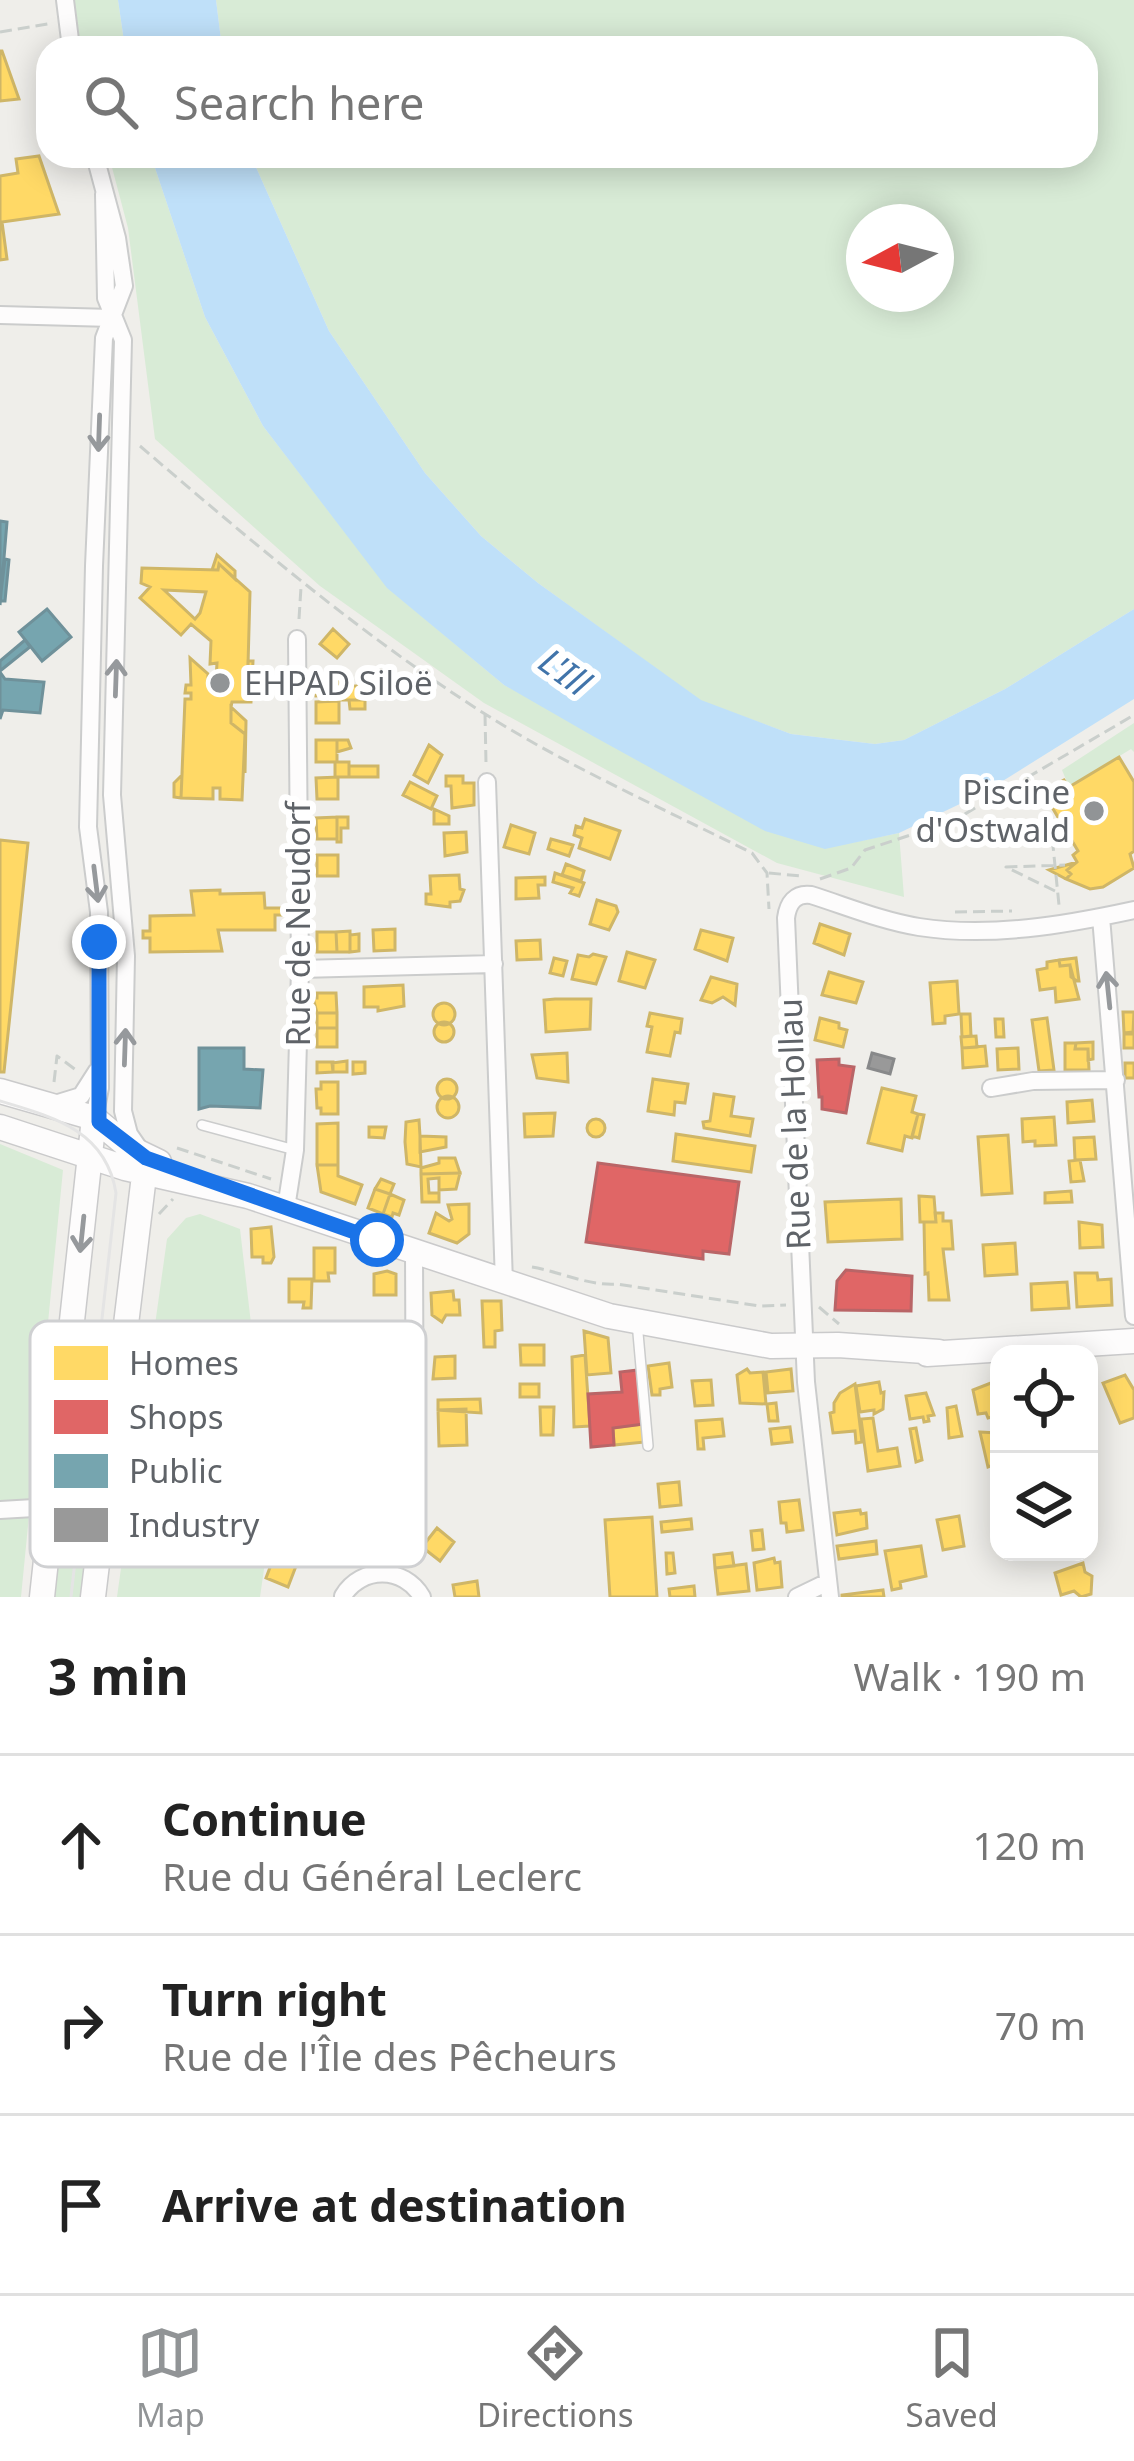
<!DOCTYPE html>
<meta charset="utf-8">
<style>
body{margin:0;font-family:"Noto Sans",sans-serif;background:#f6f6f6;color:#222}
.controls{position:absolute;right:36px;bottom:36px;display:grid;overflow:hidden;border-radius:24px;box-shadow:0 6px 30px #0003}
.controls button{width:108px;height:108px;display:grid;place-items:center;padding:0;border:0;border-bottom:3px solid #e0e0e0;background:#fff;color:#222;font:60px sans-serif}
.compass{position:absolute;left:846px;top:204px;width:108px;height:108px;border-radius:50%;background:#fff;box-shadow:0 6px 30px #0003;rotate:263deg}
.stop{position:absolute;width:36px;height:36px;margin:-27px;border:9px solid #1a73e8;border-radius:50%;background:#fff}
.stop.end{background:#1a73e8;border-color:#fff;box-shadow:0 3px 12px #0008}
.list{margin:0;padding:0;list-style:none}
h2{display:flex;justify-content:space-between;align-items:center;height:156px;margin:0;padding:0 48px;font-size:51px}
h2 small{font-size:39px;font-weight:400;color:#767676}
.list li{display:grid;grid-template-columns:78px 1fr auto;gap:36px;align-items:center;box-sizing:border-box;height:180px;padding:0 48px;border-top:3px solid #e0e0e0}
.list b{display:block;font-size:45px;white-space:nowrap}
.list p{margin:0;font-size:39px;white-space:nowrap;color:#767676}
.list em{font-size:39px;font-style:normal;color:#767676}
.icon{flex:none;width:66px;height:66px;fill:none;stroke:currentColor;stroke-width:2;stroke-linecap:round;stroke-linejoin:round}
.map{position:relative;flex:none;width:1134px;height:1597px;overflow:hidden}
.search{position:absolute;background:#fff;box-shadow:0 6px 30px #0003;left:36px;right:36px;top:36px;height:132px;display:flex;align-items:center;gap:30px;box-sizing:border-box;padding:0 42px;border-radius:36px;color:#767676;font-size:45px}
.sheet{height:696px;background:#fff}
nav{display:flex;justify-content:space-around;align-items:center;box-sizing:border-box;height:168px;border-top:3px solid #e0e0e0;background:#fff;font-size:33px;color:#767676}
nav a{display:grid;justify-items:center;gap:6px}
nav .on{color:#919496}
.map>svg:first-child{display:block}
.green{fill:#d8ebd6;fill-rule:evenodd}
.water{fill:#bfe0f9}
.homes{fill:#ffd966;stroke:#cfb667;stroke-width:3;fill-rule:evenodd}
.shops{fill:#e06666;stroke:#b96567;stroke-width:3}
.public{fill:#76a5af;stroke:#6f919a;stroke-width:3}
.industry{fill:#999;stroke:#88898a;stroke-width:3}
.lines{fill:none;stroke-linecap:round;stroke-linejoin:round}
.service-casing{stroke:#cbcccc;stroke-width:12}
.minor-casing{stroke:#cbcccc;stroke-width:20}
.secondary-casing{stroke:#cacacb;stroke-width:27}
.path{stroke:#cacfcc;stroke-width:3;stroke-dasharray:12 6;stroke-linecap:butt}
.service{stroke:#fdfcfc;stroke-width:9}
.minor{stroke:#fdfcfc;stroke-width:16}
.secondary{stroke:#fdfcfc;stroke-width:24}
.tram{stroke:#e4e4e4;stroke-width:3}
.oneway{stroke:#96999c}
.route{stroke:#1a73e8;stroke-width:15}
.poi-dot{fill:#919496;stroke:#fff;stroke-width:4.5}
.labels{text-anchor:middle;stroke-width:12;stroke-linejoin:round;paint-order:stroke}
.poi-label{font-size:33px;fill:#5f6368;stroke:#fff;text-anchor:start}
.street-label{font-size:33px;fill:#5f6368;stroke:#fff}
.water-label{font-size:36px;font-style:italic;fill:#4174aa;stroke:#fff}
.key{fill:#fff;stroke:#cfd0d2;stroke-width:3}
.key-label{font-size:33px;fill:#5f6368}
</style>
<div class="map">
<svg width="1134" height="1597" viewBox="0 0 1134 1597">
<rect width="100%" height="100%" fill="#efeeea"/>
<!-- green -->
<path class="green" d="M74,0H118L125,48H81Z
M216,0H1134V609L1005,689L904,740L875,744L791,734L701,701L538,583L481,536L425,473L329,331L251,156H1086V48H222ZM864,222H936V294H864Z
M109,156H151L205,317L263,426L388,588L504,685L825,848L899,833L904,897L777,863L484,703L320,586L155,439L128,228Z
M1134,723V752L1131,749L1069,787L1062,770Z
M0,1144L63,1170L21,1597H0Z
M200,1214L240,1229L255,1358L277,1382L278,1434L256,1474L275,1493L260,1597H117L167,1239L186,1218Z
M57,1544L90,1548L83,1597H51Z"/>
<!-- water -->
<path class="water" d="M118,0H216L222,48H125Z
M151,156H251L329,331L425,473L481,536L538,583L701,700L791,734L875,744L904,740L1005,689L1134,609V699L985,792L899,833L825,849L765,831L591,735L504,685L387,588L263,426L205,317Z"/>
<!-- homes -->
<path class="homes" d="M0,51H2L19,99L0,101Z
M39,156L59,214L2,222L7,259L0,260V176L18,173L16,159Z
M217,555L235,571V579L219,564L218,570H212Z
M219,564L250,592L247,702H232L231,707V723L245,734L242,800L220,799V788H213V799L181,798L185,699H191V693H185L186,685H191L190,658L208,674V679H216L217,663L210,664L211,641L191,624L181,635L140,598L150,587L141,583L142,568L218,570ZM164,590L206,592L200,613L195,619Z
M333,629L349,644L337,658L320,644Z
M248,661H253L251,702H247Z
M316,676H339V695L316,696Z
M344,686H365V700H342Z
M349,700H365V709H350Z
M339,701V723H316V702Z
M231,707L246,721L245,773V734L231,723Z
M316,740H337V762H316Z
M337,740H348L351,748L337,752Z
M429,745L442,755L428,783L414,775Z
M1119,757L1134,782V851L1130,854L1134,868L1103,887L1090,889L1066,879L1071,874L1067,870L1077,862L1073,855L1078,851L1043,792L1064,780L1069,787Z
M335,762H349V777H335Z
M349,766H378V777H349Z
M182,775L181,798L174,797V783Z
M446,776H463V783H474V805L452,808L451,786H446Z
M338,777V799H317L316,778Z
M410,782L437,796L431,809L403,795Z
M434,809L449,816V824H434Z
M337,817H348V828H341V842H337Z
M337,817V839H317L316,818Z
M585,819L620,831L610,859L579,848L582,838L574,835L576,826L582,828Z
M511,825L535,833L529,854L504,847Z
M466,832L467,852L445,856L444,833Z
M551,839L573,845L569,856L548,849Z
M0,840L28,843L4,1072H0Z
M317,855H338V876H317Z
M1077,862L1067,870L1071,874L1066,879L1049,870Z
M566,864L584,871L581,881L562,875Z
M555,873L584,883L579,896L570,893L573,888L553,882Z
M459,875L460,889L464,890L460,901L450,902V907L426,904V894H431L430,876Z
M545,877V885H538L539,898L516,899V878Z
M220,890V894L264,893L265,908H282V915H275V930H218L222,951L150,952V938H143V931H150V916L194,915L191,891Z
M597,900L616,906L618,912L609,930L590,924Z
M820,924L850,934L844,955L814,943Z
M395,929V950L374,951L373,930Z
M701,930L733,938L727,961L695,949Z
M350,931V952H337L336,932Z
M317,932H336L337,952H317Z
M359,934V951L350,952V935Z
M540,940L541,959L517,960L516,941Z
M627,952L655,960L645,988L619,981Z
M593,954L606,957L596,984L572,979L578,955L589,957Z
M554,958L567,961L563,976L550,973Z
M1076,958L1079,981H1077L1071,977L1070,965L1060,966L1059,960Z
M1059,960L1060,966L1070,965L1079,999L1056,1002L1055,988L1040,990L1037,970L1047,968V962Z
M829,972L863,982L856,1003L822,995Z
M711,977L737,984L735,1005L723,997L712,1003L701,1000Z
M957,981L959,1014L945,1016V1023L933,1024L930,983Z
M403,985L404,1006L378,1011V1007H364V987Z
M317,993H336L337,1013H317L313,998H317Z
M555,999H591L590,1029L546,1032L544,1000Z
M433 1014a11 11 0 1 1 22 0a11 11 0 1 1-22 0Z
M1123,1012H1134L1133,1032L1124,1033Z
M317,1013H337V1028H317Z
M650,1013L682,1019L680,1033L675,1032L670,1056L647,1052L652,1027L647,1026Z
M961,1014H970L971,1036L962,1037Z
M820,1018L839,1023V1028L847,1030L843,1047L815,1040Z
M1047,1018L1054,1070L1039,1071L1032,1020Z
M995,1019H1003L1004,1037H996Z
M434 1032a10 10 0 1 1 20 0a10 10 0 1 1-20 0Z
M317,1028H337V1047H317Z
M1124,1034H1134V1048H1124Z
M976,1036L977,1047L962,1048L961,1037Z
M1093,1042V1059L1088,1060V1049H1075L1076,1043Z
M1065,1043H1076L1075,1049H1088L1089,1070H1065Z
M985,1046L987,1066L963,1068L962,1048Z
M1018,1048L1019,1069L998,1070L997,1049Z
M567,1053L568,1082L537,1078L532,1055Z
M347,1061V1072H333L332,1063Z
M317,1062H333V1072L317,1073Z
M353,1062H365V1073L353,1074Z
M1125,1063H1134V1078H1125Z
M437 1089a10 10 0 1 1 20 0a10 10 0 1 1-20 0Z
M653,1079L688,1084L685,1103L675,1102L674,1115L648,1111Z
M321,1082H338V1114H321V1108H317L316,1089H321Z
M882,1088L916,1096L912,1112L918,1114L912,1138L905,1136L902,1151L868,1143Z
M714,1094L734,1097L731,1116L753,1119L750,1136L704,1128L703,1122L710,1121Z
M437 1107a11 11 0 1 1 22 0a11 11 0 1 1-22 0Z
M1092,1100L1094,1121L1068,1123L1067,1102Z
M555,1113L553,1136L525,1137L524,1114Z
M918,1114L924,1115L919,1138L912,1136Z
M1054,1117L1056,1145L1035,1146V1141L1023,1142L1022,1119Z
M587 1128a9 9 0 1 1 18 0a9 9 0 1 1-18 0Z
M419,1120L420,1136L421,1167L407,1164L405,1142L406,1122Z
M338,1123V1165H317V1124Z
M369,1127H386L384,1138L369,1137Z
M676,1134L755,1146L751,1172L673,1161Z
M1008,1135L1012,1193L982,1195L978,1137Z
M420,1136L446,1137V1147L420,1152Z
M1094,1137L1096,1159L1075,1160L1074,1138Z
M439,1158H455L460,1173L421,1174V1168L439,1163Z
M1080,1160L1084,1181L1071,1182L1069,1161Z
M317,1165H338V1176L362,1185L355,1204L321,1192Z
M460,1173L456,1189L439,1190V1178L428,1179L429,1193H439V1202H422L421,1174Z
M381,1179L394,1184L390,1194L375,1189Z
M375,1189L390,1194L383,1214L368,1208Z
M1071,1191L1072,1202L1045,1203V1193Z
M390,1194L404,1200L399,1215L393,1213L392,1217L383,1214Z
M919,1196L934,1197L936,1222H920Z
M901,1199L902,1239L828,1242L825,1202Z
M469,1204V1234L457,1243L429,1233L436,1213L449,1221L452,1219L448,1205Z
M935,1213H943V1221H951L953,1249H943L949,1300H929L928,1273L925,1274L924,1222H936Z
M1079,1222L1102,1225L1103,1247L1080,1248Z
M271,1227L274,1257L271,1263H263V1257H252L251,1229Z
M1015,1243L1017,1274L985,1276L983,1245Z
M314,1248H335V1273H328L329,1281H314Z
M387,1271L396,1274V1295H374V1274Z
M1075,1273H1097L1098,1280L1111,1279L1112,1305L1077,1307Z
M289,1279H312L311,1308H303L304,1302H289Z
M1067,1282L1069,1308L1032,1310L1031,1284Z
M453,1291L454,1300H459L460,1315H446L442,1322L432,1315L431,1293Z
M482,1301H501L502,1330L495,1331V1347H484Z
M584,1331L608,1338L611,1373L587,1375Z
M520,1345H544V1365H521Z
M585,1355L590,1426L574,1427L572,1357Z
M455,1356V1378L433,1379L435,1357Z
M669,1363L672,1387L660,1389V1395H652L648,1366Z
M747,1369L750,1373L763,1372L766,1404L740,1403L737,1375Z
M791,1369L793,1391L768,1393L766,1372Z
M1125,1375L1134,1390V1418L1120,1423L1103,1383Z
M711,1380L713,1405L695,1406L692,1381Z
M879,1382L881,1393L884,1392L883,1409L874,1414V1410L860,1412L856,1386Z
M991,1383L999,1387V1410L994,1411L996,1416L988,1418L986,1413L978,1414L973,1390Z
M520,1384H539V1397H520Z
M855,1384L862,1442L856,1443L855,1431L833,1433L830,1413L834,1412V1403L840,1393Z
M926,1393L934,1415L928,1416L929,1421L924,1422L923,1417L910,1419L906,1396Z
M480,1399L481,1413L438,1410V1400Z
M776,1403L778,1421H769L767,1404Z
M956,1406L962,1436L949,1438L947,1408Z
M540,1407H554L553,1435H541Z
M466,1409L467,1445L439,1446L438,1410Z
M873,1418L878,1451L897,1448L900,1466L868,1471L861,1419Z
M722,1419L724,1436L703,1438L704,1449H698L696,1421Z
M642,1424L645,1442L614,1445L613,1428Z
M790,1427L792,1442L772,1444L770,1429Z
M916,1428L922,1460L916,1462L910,1429Z
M980,1432L997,1433L999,1456L992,1457L993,1465L988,1467Z
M679,1482L681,1505L660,1507L658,1484Z
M799,1500L803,1530L787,1532L786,1523H781L779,1502Z
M860,1510L861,1514L866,1513L867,1528L837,1535L834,1513Z
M959,1516L964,1546L943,1550L937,1520Z
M652,1517L657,1597H610L605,1520Z
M691,1519L692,1529L662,1532L661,1522Z
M437,1528L454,1542L440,1561L422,1547Z
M762,1530L764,1549L753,1550L751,1531Z
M876,1541L877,1554L839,1559L837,1546Z
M921,1546L926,1576L900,1582L901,1588L892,1590L885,1551Z
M666,1553H673L675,1573L667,1574Z
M732,1553L734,1566L715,1568L714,1555Z
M274,1557L296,1566L288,1587L266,1578Z
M774,1558L775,1563L780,1562L782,1587L757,1590L754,1563Z
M1083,1563L1085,1572L1092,1576L1091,1594L1081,1597L1074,1591L1061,1595L1055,1573Z
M746,1564L749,1591L718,1594L715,1568Z
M477,1581L479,1597H455L453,1585Z
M694,1586L695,1597H670L669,1589Z
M883,1590L884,1597H842V1595Z"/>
<!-- shops -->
<path class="shops" d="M839,1059V1065L854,1067L846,1113L822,1109V1097H819L817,1060Z
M598,1163L739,1182L729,1254L703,1251V1259L586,1242Z
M846,1270L912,1276L911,1311L835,1310L837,1281Z
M638,1370L644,1424L613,1428L614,1445L591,1447L588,1394L622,1392L620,1372Z"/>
<!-- public -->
<path class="public" d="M0,521L7,522L0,605Z
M5,559L9,560L5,601H0Z
M47,609L71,637L42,661L19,632Z
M25,640L30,647L0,671V661Z
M0,672L5,679L44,682L40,713L3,710L0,719Z
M199,1048H244V1069L263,1070L260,1108L210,1106L199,1109Z"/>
<!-- industry -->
<path class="industry" d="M872,1053L894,1059L890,1074L868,1068Z"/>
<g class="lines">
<!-- service casing -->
<g class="service-casing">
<path id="service" d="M202,1125L295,1150
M637,1322L648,1446"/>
</g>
<!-- minor casing -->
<g class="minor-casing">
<path id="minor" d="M65,0L71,48
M104,194L106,298L123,340L112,795L126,956L123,1111L129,1134L138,1147
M0,315L112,318
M487,782L504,1283
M1101,917L1134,1316
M300,969L494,964
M991,1088L1033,1081L1116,1080
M55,1104L81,1096L97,1071
M94,1118L100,1088L99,912L88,827L94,566L104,338L124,286L117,238L95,156
M286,1208L295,1150L300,969L297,639
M414,1252L415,1501
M0,1510L51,1507
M343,1596C361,1566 404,1566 422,1597
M797,1597L828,1582
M830,1597L806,1382L786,918C788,903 795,893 811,895C846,906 882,921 919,927C990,938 1065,925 1134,910"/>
</g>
<!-- secondary casing -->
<g class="secondary-casing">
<path id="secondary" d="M0,1091L94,1118L130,1148L159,1162
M0,1127L125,1168L248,1196L609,1316L771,1346L838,1345L939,1352
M927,1354L1134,1341
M42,1597L94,1118
M93,1597L146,1159"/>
</g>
<!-- path -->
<path class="path" d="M0,32L53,23
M140,446C251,541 361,635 485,714C569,767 662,808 752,853L767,873L769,909
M299,619L301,587
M485,714L486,763
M1037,836H1052L1059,905
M769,873L801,876
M820,879L851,868L865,850L953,821L1134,715
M1055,891L1006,867L1065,865
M955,912L1012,911
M54,1082L57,1056L76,1070
M177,1148L271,1179
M159,1214L173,1199
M532,1267C561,1272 588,1286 617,1284L759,1306L786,1305
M819,1307L839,1324
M121,1554L130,1474
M409,1564L410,1520"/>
<!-- service -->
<use href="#service" class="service"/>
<!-- minor -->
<use href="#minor" class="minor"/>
<!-- secondary -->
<use href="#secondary" class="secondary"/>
<!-- tram -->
<path class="tram" d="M0,1101C53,1117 106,1130 116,1193L71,1597"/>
</g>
<!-- one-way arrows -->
<defs><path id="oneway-shaft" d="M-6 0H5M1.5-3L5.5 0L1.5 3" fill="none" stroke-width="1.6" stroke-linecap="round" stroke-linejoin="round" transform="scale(3)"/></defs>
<g class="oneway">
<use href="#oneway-shaft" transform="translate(99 433) rotate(92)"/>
<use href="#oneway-shaft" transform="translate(116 678) rotate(-88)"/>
<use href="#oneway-shaft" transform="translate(96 884) rotate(83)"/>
<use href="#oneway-shaft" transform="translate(1108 990) rotate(-96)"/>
<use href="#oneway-shaft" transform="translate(125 1047) rotate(-88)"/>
<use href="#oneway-shaft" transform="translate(82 1234) rotate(96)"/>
</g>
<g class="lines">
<!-- route -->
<path class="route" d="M99,942V1122L146,1158L377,1240"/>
</g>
<!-- markers -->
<g class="poi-dot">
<circle cx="220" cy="683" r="12"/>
<circle cx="1094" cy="811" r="12"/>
</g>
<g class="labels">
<!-- poi labels -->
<g class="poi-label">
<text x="244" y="695">EHPAD Siloë</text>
<text x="1070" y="804" text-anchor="end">Piscine<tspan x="1070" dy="38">d'Ostwald</tspan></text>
</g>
<!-- street labels -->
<g class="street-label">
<text transform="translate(298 924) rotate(-90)" y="12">Rue de Neudorf</text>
<text transform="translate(794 1124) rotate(-92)" y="12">Rue de la Hollau</text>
</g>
<!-- water labels -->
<g class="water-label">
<text transform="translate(565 672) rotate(36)" y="13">L'Ill</text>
</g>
</g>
<!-- legend -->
<rect x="30" y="1321" width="396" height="246" rx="18" class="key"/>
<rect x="54" y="1346" width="54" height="34" fill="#ffd966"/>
<rect x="54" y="1400" width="54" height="34" fill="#e06666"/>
<rect x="54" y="1454" width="54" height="34" fill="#76a5af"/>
<rect x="54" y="1508" width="54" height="34" fill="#999"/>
<g class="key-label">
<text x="129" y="1375">Homes</text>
<text x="129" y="1429">Shops</text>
<text x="129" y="1483">Public</text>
<text x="129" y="1537">Industry</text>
</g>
</svg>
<div class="controls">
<button><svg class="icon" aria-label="locate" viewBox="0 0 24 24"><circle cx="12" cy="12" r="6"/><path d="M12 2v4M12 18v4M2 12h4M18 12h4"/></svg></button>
<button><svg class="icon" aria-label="layers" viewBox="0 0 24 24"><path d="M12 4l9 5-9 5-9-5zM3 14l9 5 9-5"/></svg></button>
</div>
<svg class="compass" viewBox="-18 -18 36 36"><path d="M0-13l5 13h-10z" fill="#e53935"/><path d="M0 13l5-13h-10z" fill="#767676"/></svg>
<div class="stop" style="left:377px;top:1240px"></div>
<div class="stop end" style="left:99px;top:942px"></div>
<div class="search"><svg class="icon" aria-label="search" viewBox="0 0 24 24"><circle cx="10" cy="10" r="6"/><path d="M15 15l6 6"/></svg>Search here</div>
</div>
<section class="sheet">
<h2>3 min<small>Walk · 190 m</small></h2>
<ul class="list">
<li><svg class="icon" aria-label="ahead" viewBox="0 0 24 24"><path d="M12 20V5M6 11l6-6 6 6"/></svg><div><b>Continue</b><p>Rue du Général Leclerc</p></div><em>120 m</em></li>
<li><svg class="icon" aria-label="right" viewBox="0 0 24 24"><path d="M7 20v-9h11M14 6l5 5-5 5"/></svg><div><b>Turn right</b><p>Rue de l'Île des Pêcheurs</p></div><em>70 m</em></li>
<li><svg class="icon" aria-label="arrive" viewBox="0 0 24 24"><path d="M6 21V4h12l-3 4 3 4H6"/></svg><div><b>Arrive at destination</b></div></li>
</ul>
</section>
<nav>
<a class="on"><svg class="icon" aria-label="map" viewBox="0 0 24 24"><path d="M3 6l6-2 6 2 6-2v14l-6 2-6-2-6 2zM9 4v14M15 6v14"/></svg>Map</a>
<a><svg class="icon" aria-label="directions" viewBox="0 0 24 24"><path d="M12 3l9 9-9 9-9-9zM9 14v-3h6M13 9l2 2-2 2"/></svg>Directions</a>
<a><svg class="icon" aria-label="saved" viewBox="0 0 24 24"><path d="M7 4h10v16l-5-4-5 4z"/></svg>Saved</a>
</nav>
